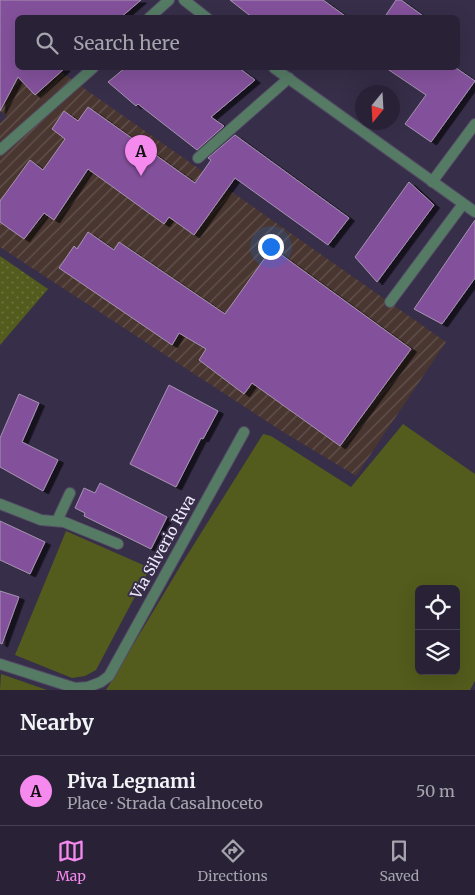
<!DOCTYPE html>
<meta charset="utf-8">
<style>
body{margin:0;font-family:Merriweather,serif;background:#312a3f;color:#f1f3f6}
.controls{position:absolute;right:15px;bottom:15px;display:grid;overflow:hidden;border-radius:8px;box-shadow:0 5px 20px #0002}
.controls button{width:45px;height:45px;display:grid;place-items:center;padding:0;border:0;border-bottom:1px solid #453f52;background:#292237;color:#f1f3f6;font:25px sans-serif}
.compass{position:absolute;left:355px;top:85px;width:45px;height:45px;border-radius:50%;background:#292237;box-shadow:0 5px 20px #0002;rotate:198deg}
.you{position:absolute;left:270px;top:246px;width:18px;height:18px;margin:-12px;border:4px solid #fff;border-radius:50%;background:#1a73e8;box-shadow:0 0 0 8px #1a73e833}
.badge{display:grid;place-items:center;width:32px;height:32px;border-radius:50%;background:#f689ee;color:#111;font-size:16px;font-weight:700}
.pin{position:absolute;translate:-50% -41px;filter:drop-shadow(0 1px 2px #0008)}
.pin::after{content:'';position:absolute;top:26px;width:18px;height:15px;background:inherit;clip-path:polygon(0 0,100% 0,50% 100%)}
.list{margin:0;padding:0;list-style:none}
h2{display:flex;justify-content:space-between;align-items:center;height:65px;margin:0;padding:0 20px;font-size:21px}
h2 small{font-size:16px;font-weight:400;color:#a5a4ad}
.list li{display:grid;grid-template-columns:32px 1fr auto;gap:15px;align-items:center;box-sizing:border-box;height:70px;padding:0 20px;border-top:1px solid #453f52}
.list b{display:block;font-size:19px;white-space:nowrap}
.list p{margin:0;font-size:16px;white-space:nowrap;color:#a5a4ad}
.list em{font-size:16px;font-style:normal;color:#a5a4ad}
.icon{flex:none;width:28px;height:28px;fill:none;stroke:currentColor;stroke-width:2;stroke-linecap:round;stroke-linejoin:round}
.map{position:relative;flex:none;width:475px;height:690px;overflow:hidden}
.search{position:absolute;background:#292237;box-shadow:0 5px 20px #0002;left:15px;right:15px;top:15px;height:55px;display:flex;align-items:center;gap:12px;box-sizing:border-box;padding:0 18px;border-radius:8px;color:#a5a4ad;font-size:19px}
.sheet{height:135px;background:#292237}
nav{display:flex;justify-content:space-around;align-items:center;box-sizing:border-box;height:70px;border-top:1px solid #453f52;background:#292237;font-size:14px;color:#a5a4ad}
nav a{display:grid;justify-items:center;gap:2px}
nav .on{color:#f689ee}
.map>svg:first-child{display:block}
.industrial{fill:url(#industrial-furrows)}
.grass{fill:#535c1c;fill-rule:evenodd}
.park{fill:url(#park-dots)}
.building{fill:#83519b;stroke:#a693b1;filter:url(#shadow)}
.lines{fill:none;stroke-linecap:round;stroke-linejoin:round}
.lane-casing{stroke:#544c65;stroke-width:12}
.street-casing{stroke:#544c65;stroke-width:12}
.lane{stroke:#557b65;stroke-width:10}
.street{stroke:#557b65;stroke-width:10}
.labels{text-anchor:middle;stroke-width:4;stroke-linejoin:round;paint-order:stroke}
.street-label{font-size:15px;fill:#eee9fb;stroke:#372e49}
</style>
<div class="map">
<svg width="475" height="690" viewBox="0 0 475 690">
<defs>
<pattern id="industrial-furrows" width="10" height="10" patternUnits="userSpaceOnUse" patternTransform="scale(1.25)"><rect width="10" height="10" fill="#493630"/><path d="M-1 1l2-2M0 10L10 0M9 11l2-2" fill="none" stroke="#64534f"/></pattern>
<pattern id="park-dots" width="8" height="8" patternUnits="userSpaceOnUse" patternTransform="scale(1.25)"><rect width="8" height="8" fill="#535c1c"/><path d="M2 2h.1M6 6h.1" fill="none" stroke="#6c733e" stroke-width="1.8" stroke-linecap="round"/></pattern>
<filter id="shadow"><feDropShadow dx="5.5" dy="3" stdDeviation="0" flood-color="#0009"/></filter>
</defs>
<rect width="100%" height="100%" fill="#372e49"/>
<!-- industrial -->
<path class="industrial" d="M0,0L18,18V68H64L60,71L85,89L446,342L356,476L280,430L0,247V123L7,116L0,111Z"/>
<!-- grass -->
<path class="grass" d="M403,424L475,474V681L470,690H106L181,565L263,434L271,436L351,487ZM419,589H456V671H419Z
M66,531L150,568L96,670L85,676L72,678L15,655Z
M1,674L47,690H0Z"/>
<!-- park -->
<path class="park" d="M0,256L48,289L0,345Z"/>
<!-- building -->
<path class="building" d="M0,0H141L120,18H18V68H65L35,95L18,77L0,111Z
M230,0H323L348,18H253Z
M396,0H401L426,18H384Z
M125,68H239L255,80L211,117L224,126L197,150L138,104L136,106L108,82Z
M386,68H456L475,81L431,142L405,124L426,95Z
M88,107L195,183L211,160L208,158L235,135L349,218L328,245L235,178L194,235L169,217L164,224L88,169L54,220L44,213L24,239L0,222V201L30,160L43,170L65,139L52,129L64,111L78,121Z
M409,182L434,205L377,282L355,257Z
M475,220V278L442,324L414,309Z
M88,232L114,250L119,242L225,314L272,248L411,349L340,446L252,383L244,394L199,360L206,349L179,333L172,345L59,268L74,246L77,249Z
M169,385L218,411L203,439L201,438L176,487L130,464Z
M19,394L39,403L22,442L58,460L43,491L0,467V438Z
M100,483L167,517L151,549L84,516L85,513L75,508L84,488L95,493Z
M0,521L45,542L30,574L0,560Z
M0,591L19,597L2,644L0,643Z"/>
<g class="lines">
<!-- lane casing -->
<g class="lane-casing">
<path id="lane" d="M198,158L289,78
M432,182L475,124
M390,302L463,204
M0,504L41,520L64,522L118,544
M57,521L70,493"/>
</g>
<!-- street casing -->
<g class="street-casing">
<path id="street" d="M184,0L207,18
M149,18L169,0
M274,68L475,212
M0,150L93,68
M0,664L75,688L88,687L101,682L109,676L244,432"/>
</g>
<!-- lane -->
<use href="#lane" class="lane"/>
<!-- street -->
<use href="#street" class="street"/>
</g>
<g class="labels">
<!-- street labels -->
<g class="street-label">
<text transform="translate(163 547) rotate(-61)" y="5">Via Silverio Riva</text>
</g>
</g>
</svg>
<div class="controls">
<button><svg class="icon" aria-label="locate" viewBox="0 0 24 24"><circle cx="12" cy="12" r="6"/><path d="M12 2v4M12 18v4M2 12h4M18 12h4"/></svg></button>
<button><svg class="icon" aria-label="layers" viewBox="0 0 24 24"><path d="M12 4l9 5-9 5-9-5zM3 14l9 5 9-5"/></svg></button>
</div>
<svg class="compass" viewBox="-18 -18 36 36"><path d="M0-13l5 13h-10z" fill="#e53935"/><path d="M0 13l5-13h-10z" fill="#a5a4ad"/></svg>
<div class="you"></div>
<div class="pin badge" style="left:141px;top:176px">A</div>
<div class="search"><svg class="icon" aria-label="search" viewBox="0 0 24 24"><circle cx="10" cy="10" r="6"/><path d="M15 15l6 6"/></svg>Search here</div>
</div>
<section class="sheet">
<h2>Nearby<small></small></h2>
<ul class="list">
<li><span class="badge">A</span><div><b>Piva Legnami</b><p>Place · Strada Casalnoceto</p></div><em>50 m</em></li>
</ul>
</section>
<nav>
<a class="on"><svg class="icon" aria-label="map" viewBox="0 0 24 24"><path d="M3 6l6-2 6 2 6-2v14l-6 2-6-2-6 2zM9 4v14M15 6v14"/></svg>Map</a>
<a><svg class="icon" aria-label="directions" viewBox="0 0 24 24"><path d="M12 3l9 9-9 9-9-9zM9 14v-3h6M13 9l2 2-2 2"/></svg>Directions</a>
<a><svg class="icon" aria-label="saved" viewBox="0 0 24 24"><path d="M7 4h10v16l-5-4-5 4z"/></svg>Saved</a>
</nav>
